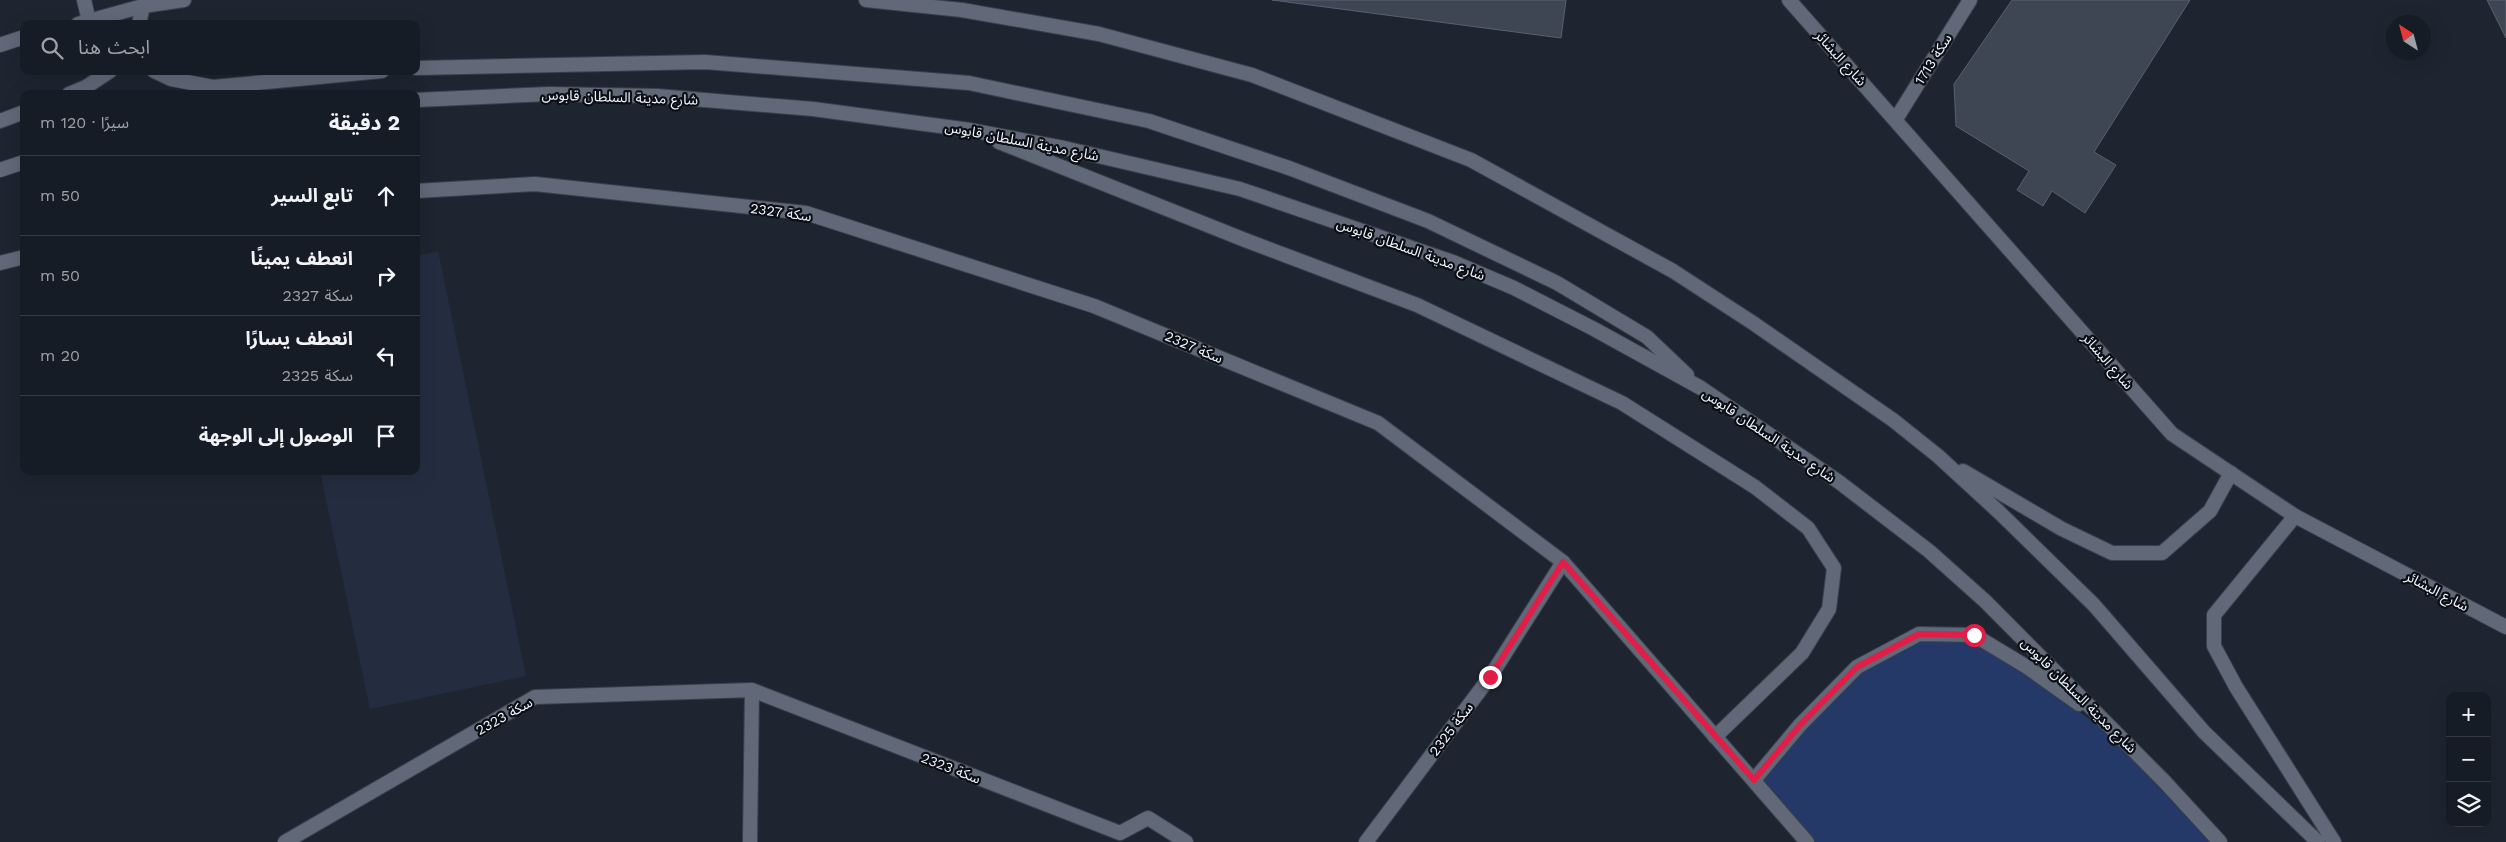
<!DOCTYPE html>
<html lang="ar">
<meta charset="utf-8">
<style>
body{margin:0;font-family:"Work Sans","Noto Sans Arabic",sans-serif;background:#1f252d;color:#f1f3f6;direction:rtl}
.controls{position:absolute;right:15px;bottom:15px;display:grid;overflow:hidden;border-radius:10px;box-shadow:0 5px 20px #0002}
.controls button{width:45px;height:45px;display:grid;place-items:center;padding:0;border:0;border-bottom:1px solid #353a42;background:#161c25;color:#f1f3f6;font:25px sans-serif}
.compass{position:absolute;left:2386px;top:15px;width:45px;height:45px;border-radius:50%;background:#161c25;box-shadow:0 5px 20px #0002;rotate:324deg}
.stop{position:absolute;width:15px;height:15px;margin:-11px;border:4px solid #e11d48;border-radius:50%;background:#fff}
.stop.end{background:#e11d48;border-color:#fff;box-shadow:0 1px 5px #0008}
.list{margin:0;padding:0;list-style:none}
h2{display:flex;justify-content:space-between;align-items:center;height:65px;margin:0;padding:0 20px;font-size:21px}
h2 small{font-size:16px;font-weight:400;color:#9ea1a7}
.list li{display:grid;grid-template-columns:32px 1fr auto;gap:15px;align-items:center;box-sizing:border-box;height:80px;padding:0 20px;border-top:1px solid #353a42}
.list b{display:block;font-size:19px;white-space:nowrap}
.list p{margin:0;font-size:16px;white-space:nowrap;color:#9ea1a7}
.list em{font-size:16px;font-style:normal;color:#9ea1a7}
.icon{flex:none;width:28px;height:28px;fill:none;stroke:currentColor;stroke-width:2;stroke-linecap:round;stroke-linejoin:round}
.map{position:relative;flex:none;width:2506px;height:842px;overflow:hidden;direction:ltr}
.search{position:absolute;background:#161c25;box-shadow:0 5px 20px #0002;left:20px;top:20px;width:400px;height:55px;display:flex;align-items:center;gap:12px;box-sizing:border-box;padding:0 18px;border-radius:10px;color:#9ea1a7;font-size:19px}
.panel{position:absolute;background:#161c25;box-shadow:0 5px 20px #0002;left:20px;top:90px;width:400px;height:385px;border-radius:10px;direction:rtl}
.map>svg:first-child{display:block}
.built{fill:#242d40}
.green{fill:#243967}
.building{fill:#3e4553;stroke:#596170}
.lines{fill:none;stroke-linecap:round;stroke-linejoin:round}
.minor-casing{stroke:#3b414b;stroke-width:16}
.secondary-casing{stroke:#3b414b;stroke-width:16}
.minor{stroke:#616878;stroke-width:14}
.secondary{stroke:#616878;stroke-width:14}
.route{stroke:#e11d48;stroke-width:6}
.labels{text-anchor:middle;stroke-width:4.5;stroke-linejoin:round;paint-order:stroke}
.street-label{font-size:14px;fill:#f0f5fe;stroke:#0b0e14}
</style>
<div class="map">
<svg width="2506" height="842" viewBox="0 0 2506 842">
<rect width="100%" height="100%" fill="#1e2531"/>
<!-- built -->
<path class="built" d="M438,251L526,676L370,709L320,471H416V256Z"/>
<!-- green -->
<path class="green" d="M1919,639H1973L2024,671L2107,732L2210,842H1813L1759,781L1801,728L1858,671Z"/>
<!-- building -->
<path class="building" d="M1272,0H1566L1561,38Z
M2012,0H2190L2094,152L2116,165L2085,213L2052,191L2043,206L2017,190L2029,171L1956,126L1954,84Z
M2487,0H2506V38Z"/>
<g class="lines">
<!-- minor casing -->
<g class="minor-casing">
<path id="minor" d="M84,0L89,21
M1789,0L2172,434L2295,516L2506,627
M1896,119L1970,0
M416,191L535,184L806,213L1094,306L1378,423L1563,562L1807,842
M0,263L24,257
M285,842L535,697L752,690L1120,833L1148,818L1186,842
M750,842L752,690
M1366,842L1490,677L1563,562"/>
</g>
<!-- secondary casing -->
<g class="secondary-casing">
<path id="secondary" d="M866,0L962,10L1099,34L1252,75L1471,160L1673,271L1753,323L1893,420L1938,456L2000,513L2094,605L2204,732L2318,842
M78,24L143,6L184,0
M139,24L143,6
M0,45L24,37
M416,68L705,62L969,83L1149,121L1289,168L1428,221L1557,283L1647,337L1687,375
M154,71L171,79L213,87L382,71
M69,94L86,87L110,71
M416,100L549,94L657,96L813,109L970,130L1064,148L1240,189L1453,262L1514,288L1594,329L1701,388L1839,482L1929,551L1985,601L2164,781L2220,842
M0,121L24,112
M999,142L1245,240L1417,305L1622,403L1755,487L1808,528L1834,568L1829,609L1802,653L1715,737
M0,170L24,162
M1963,471L2062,529L2112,553H2162L2210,511L2231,473
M2295,516L2214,615V646L2236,687L2334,842
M1754,780L1800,725L1857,667L1919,634L1974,635L2027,667L2079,704"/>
</g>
<!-- minor -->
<use href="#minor" class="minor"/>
<!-- secondary -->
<use href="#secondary" class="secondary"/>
</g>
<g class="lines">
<!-- route -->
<path class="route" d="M1490,677L1563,562L1754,780L1800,725L1857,667L1919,634L1974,635"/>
</g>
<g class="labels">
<!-- street labels -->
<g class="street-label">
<text transform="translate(1841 58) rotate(48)" y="5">شارع البشائر</text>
<text transform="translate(1933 59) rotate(-58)" y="5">سكة 1713</text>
<text transform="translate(620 97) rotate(2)" y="5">شارع مدينة السلطان قابوس</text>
<text transform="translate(1022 141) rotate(11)" y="5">شارع مدينة السلطان قابوس</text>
<text transform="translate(781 212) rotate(8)" y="5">سكة 2327</text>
<text transform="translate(1411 249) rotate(20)" y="5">شارع مدينة السلطان قابوس</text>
<text transform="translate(1194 347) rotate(23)" y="5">سكة 2327</text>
<text transform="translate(2108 361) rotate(49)" y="5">شارع البشائر</text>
<text transform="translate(1769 435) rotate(34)" y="5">شارع مدينة السلطان قابوس</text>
<text transform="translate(2437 591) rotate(28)" y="5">شارع البشائر</text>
<text transform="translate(2079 695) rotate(45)" y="5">شارع مدينة السلطان قابوس</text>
<text transform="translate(504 716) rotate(-29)" y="5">سكة 2323</text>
<text transform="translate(1451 729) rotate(-53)" y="5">سكة 2325</text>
<text transform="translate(951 768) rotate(21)" y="5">سكة 2323</text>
</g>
</g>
</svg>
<div class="controls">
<button>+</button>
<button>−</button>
<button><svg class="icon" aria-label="layers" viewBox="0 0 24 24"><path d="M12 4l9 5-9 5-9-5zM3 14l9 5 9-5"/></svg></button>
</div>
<svg class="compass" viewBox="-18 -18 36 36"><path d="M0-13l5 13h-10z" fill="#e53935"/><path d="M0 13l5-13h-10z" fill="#9ea1a7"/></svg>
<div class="stop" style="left:1974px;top:635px"></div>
<div class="stop end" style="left:1490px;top:677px"></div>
<div class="search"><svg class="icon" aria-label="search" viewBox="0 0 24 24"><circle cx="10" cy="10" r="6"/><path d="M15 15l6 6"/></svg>ابحث هنا</div>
<section class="panel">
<h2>2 دقيقة<small>سيرًا · 120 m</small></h2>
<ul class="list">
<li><svg class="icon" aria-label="ahead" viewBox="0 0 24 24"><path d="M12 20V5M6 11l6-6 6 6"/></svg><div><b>تابع السير</b></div><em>50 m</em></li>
<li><svg class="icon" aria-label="right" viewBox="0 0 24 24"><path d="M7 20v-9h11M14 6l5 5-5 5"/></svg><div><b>انعطف يمينًا</b><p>سكة 2327</p></div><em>50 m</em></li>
<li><svg class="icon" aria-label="left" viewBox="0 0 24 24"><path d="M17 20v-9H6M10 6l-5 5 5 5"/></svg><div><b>انعطف يسارًا</b><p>سكة 2325</p></div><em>20 m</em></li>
<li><svg class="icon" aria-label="arrive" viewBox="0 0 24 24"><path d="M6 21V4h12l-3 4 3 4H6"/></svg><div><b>الوصول إلى الوجهة</b></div></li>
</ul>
</section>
</div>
